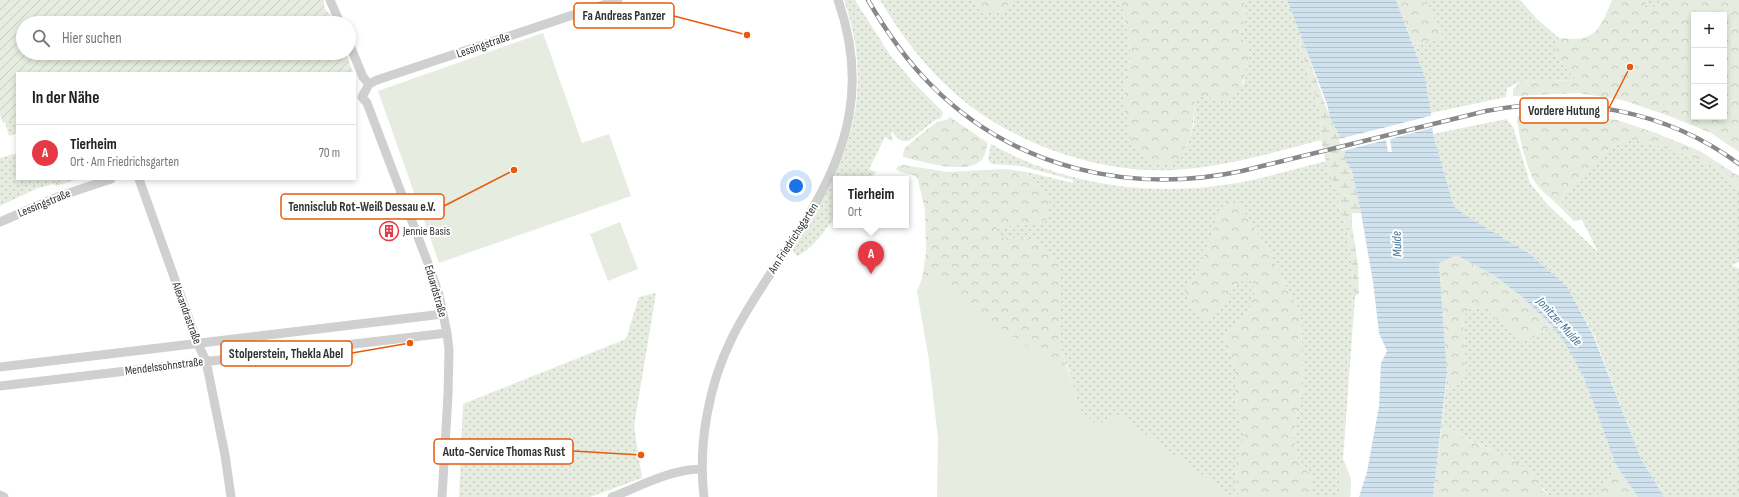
<!DOCTYPE html>
<html lang="de">
<meta charset="utf-8">
<style>
body{margin:0;font-family:"Sofia Sans Condensed",sans-serif;background:#f6f6f6;color:#222}
.controls{position:absolute;right:12px;top:12px;display:grid;overflow:hidden;border-radius:0px;box-shadow:0 2px 6px #0003}
.controls button{width:36px;height:36px;display:grid;place-items:center;padding:0;border:0;border-bottom:1px solid #e0e0e0;background:#fff;color:#222;font:20px sans-serif}
.you{position:absolute;left:796px;top:186px;width:14px;height:14px;margin:-10px;border:3px solid #fff;border-radius:50%;background:#1a73e8;box-shadow:0 0 0 6px #1a73e833}
.badge{display:grid;place-items:center;width:26px;height:26px;border-radius:50%;background:#e63946;color:#fff;font-size:13px;font-weight:700}
.pin{position:absolute;translate:-50% -33px;filter:drop-shadow(0 1px 2px #0008)}
.pin::after{content:'';position:absolute;top:21px;width:14px;height:12px;background:inherit;clip-path:polygon(0 0,100% 0,50% 100%)}
.popup{position:absolute;left:833px;top:176px;width:76px;height:52px;box-sizing:border-box;display:grid;place-content:center;border-radius:0px;background:#fff;filter:drop-shadow(0 1px 3px #0005);font-size:13px;white-space:nowrap;color:#767676}
.popup b{font-size:15px;color:#222}
.popup::after{content:'';position:absolute;left:50%;top:100%;margin-left:-8px;border:8px solid transparent;border-top-color:#fff}
.list{margin:0;padding:0;list-style:none}
h2{display:flex;justify-content:space-between;align-items:center;height:52px;margin:0;padding:0 16px;font-size:17px}
h2 small{font-size:13px;font-weight:400;color:#767676}
.list li{display:grid;grid-template-columns:26px 1fr auto;gap:12px;align-items:center;box-sizing:border-box;height:56px;padding:0 16px;border-top:1px solid #e0e0e0}
.list b{display:block;font-size:15px;white-space:nowrap}
.list p{margin:0;font-size:13px;white-space:nowrap;color:#767676}
.list em{font-size:13px;font-style:normal;color:#767676}
.icon{flex:none;width:22px;height:22px;fill:none;stroke:currentColor;stroke-width:2;stroke-linecap:round;stroke-linejoin:round}
.map{position:relative;flex:none;width:1739px;height:497px;overflow:hidden}
.search{position:absolute;background:#fff;box-shadow:0 2px 6px #0003;left:16px;top:16px;width:340px;height:44px;display:flex;align-items:center;gap:10px;box-sizing:border-box;padding:0 14px;border-radius:22px;color:#767676;font-size:15px}
.panel{position:absolute;background:#fff;box-shadow:0 2px 6px #0003;left:16px;top:72px;width:340px;height:108px;border-radius:0px}
.map>svg:first-child{display:block}
.grass{fill:url(#grass-dots)}
.forest{fill:url(#forest-crowns);fill-rule:evenodd}
.wetland{fill:url(#wetland-marsh)}
.park{fill:#e6ecdf}
.garden{fill:url(#garden-furrows)}
.water{fill:url(#water-rules)}
.pier{fill:#fff}
.lines{fill:none;stroke-linecap:round;stroke-linejoin:round}
.minor{stroke:#d0d0d0;stroke-width:9}
.rail-casing{stroke:#888;stroke-width:4.5}
.rail{stroke:#fff;stroke-width:3;stroke-dasharray:9;stroke-linecap:butt}
.labels{text-anchor:middle;stroke-width:4;stroke-linejoin:round;paint-order:stroke}
.street-label{font-size:12px;fill:#333;stroke:#fff}
.poi-label{font-size:12px;fill:#333;stroke:#fff;text-anchor:start}
.water-label{font-size:13px;font-style:italic;fill:#3f7597;stroke:#fff}
.leader{fill:none;stroke:#e8590c;stroke-width:1.5}
.callout-dot{fill:#e8590c;stroke:#fff;stroke-width:1.5}
.callout{fill:#fff;stroke:#e8590c;stroke-width:1.5}
.callout-label{font-size:13px;text-anchor:middle;font-weight:bold;fill:#333}
</style>
<div class="map">
<svg width="1739" height="497" viewBox="0 0 1739 497">
<defs>
<pattern id="grass-dots" width="8" height="8" patternUnits="userSpaceOnUse"><rect width="8" height="8" fill="#e6ecdf"/><path d="M2 2h.1M6 6h.1" fill="none" stroke="#c6cbc0" stroke-width="1.8" stroke-linecap="round"/></pattern>
<pattern id="forest-crowns" width="20" height="18" patternUnits="userSpaceOnUse"><rect width="20" height="18" fill="#e6ecdf"/><path d="M2 6a3 3 0 1 1 6 0M12 15a3 3 0 1 1 6 0" fill="none" stroke="#c6cbc0"/></pattern>
<pattern id="wetland-marsh" width="20" height="14" patternUnits="userSpaceOnUse"><rect width="20" height="14" fill="#e6ecdf"/><path d="M1 5h8M5 5V1M11 12h8M15 12V8" fill="none" stroke="#c6cbc0"/></pattern>
<pattern id="garden-furrows" width="10" height="10" patternUnits="userSpaceOnUse"><rect width="10" height="10" fill="#e6ecdf"/><path d="M-1 1l2-2M0 10L10 0M9 11l2-2" fill="none" stroke="#c6cbc0"/></pattern>
<pattern id="water-rules" width="6" height="5" patternUnits="userSpaceOnUse"><rect width="6" height="5" fill="#cfe2ee"/><path d="M0 2.5h6" fill="none" stroke="#b2c2cd"/></pattern>
</defs>
<rect width="100%" height="100%" fill="#fff"/>
<!-- grass -->
<path class="grass" d="M844,0H855L890,55L914,83L943,112L941,118L935,120L909,141H902L896,137L893,132L891,133L893,139L892,141L885,137L869,169L876,172L869,179H836V216C825,230 813,249 797,256L793,251L794,247C847,166 877,96 844,0Z
M880,0H972L983,14L1003,11L1012,0H1119L1123,10L1131,53L1123,101L1186,148L1194,124L1195,100L1201,96L1223,101L1244,83L1246,68L1250,53L1240,34L1246,13L1244,0H1287L1301,36L1297,37L1320,111L1321,140C1272,153 1224,167 1173,170C1099,174 1014,144 958,96C926,69 901,35 880,0Z
M1425,0H1520L1538,20L1559,38L1555,55L1576,80L1520,82L1507,88L1506,97L1431,113L1425,77L1413,44L1444,39Z
M1647,0H1666L1643,13Z
M17,118V133L9,136L5,122Z
M1506,119L1513,127L1530,183L1547,204L1598,252L1582,220L1574,221L1560,207L1565,192L1610,148L1624,142L1636,139L1687,155L1713,166L1731,180L1739,189V262L1731,265L1739,269V497H1664L1641,459L1594,335L1568,288L1454,207L1433,134Z
M991,144C1067,187 1157,198 1243,182C1271,176 1299,168 1326,161L1348,233L1355,296L1343,459L1351,479L1350,497H1311V477L1298,459L1294,438L1297,411L1303,389L1301,313L1286,287L1271,254L1240,206L1217,213L1214,232L1206,250L1198,272L1186,291L1218,311L1235,286L1249,276L1256,290L1247,315L1223,337L1235,368V400L1244,435L1235,468L1239,497H1233L1118,415L1097,425L1080,410L1071,377L1060,346L1059,313L1029,239L994,237L997,227L1038,223L1046,193L1027,172L1073,183V180L1021,166L991,164L988,159Z
M17,153V179H54L56,183L38,188L0,206V158Z
M656,293L634,426L642,478L590,497H459L463,404L626,339L639,297Z
M1483,308L1522,339L1532,338L1552,326L1566,345L1584,378L1616,465L1607,483L1596,497H1551L1514,460L1467,439L1452,429L1441,430L1446,387L1460,384L1466,369L1463,318L1469,309Z"/>
<!-- forest -->
<path class="forest" d="M972,0H1012L1003,11L983,14Z
M1119,0H1244L1246,13L1240,34L1250,53C1242,80 1249,84 1223,101L1201,96L1195,100C1193,128 1192,141 1175,165L1156,164L1147,157L1131,140L1123,101L1131,53L1123,10Z
M1396,0H1425L1444,39L1413,44Z
M1612,0H1647L1643,13L1666,0H1739V152L1711,133L1664,114L1622,100L1578,93L1513,96V89L1520,82L1576,80L1555,55L1559,38C1596,42 1599,31 1612,0ZM1694,15H1724V117H1694Z
M1538,113L1575,114L1617,120L1656,133L1700,151L1737,175L1739,176V189L1731,180L1713,166L1687,155L1636,139L1624,142L1610,148L1565,192L1560,207C1553,200 1543,193 1537,185C1527,172 1518,133 1517,117Z
M950,117L988,143C986,147 986,154 983,158C971,177 921,161 903,157L904,149C914,140 924,131 936,123C941,120 945,122 950,117Z
M904,165L948,172L1005,169L1027,172L1046,193L1050,202L1048,218L1038,223L997,227L994,237L1029,239L1038,242L1059,264L1060,346L1074,389L932,280L922,279L926,252L925,210L918,180L915,176L898,171L896,169L898,166Z
M1228,199L1240,206L1271,254L1286,287L1301,313L1303,389L1297,411L1294,438L1298,459L1311,477V497H1239L1235,468L1244,434L1235,400V368L1223,337L1247,315L1256,290L1249,276L1235,286L1218,311L1206,320L1189,305L1186,291L1198,272L1206,250L1214,232L1217,213Z
M1456,255L1495,276L1522,297L1552,326L1532,338L1522,339L1483,308L1469,309L1463,318L1466,369L1460,384L1446,387L1447,373L1439,262Z
M1452,429L1468,440L1514,460L1541,480L1542,490L1552,497H1433L1441,430Z
M1616,465L1638,497H1596L1607,483Z"/>
<!-- wetland -->
<path class="wetland" d="M1297,36H1301L1330,118L1339,135L1345,153V161L1352,171L1361,213H1352V226L1358,265L1359,294L1355,296L1348,233L1326,161L1321,140L1320,111Z"/>
<!-- park -->
<path class="park" d="M543,33L582,143L609,134L631,196L439,263L378,91Z
M620,222L638,269L608,281L590,234Z
M922,279H932L1071,377L1080,410L1097,425L1118,415L1233,497H937L938,439L929,360L917,291Z
M1343,459L1351,479L1350,497H1338Z"/>
<!-- garden -->
<path class="garden" d="M0,0H324C322,12 332,13 336,23H23V53H346L353,73H17V118L3,123L0,115Z
M54,179H78L56,186Z"/>
<!-- water -->
<path class="water" d="M1287,0H1396L1425,77L1431,113L1433,134L1454,207L1476,222L1530,254L1568,288L1593,335L1641,459L1664,497H1638L1616,465L1584,378L1566,345L1552,326L1522,297L1495,276L1456,255L1439,263L1447,373L1433,497H1359L1367,472L1379,406L1381,363L1387,351L1379,333L1373,282L1361,213L1352,171L1345,161V153L1339,135L1330,118L1327,104Z"/>
<!-- pier -->
<path class="pier" d="M1434,115L1435,127L1390,139L1392,152H1388L1386,140L1342,151L1339,139Z"/>
<g class="lines">
<!-- minor -->
<path class="minor" d="M330,0L340,23
M349,43L363,77L369,84
M362,97L367,103L429,266L439,295L447,333L449,350L448,395L442,497
M362,97L369,84L377,80L618,0
M139,179L198,344L206,361L225,455L231,497
M0,222L60,196L111,179
M0,367L443,314
M0,386L447,333
M0,495L4,497
M612,497C641,486 671,469 702,469
M704,497C698,445 708,386 732,338C752,297 781,260 805,221C850,149 867,82 838,0"/>
<!-- rail casing -->
<g class="rail-casing">
<path id="rail" d="M868,0C886,31 906,60 931,85C1013,168 1130,195 1242,171L1486,111C1574,94 1666,110 1739,164"/>
</g>
<!-- rail -->
<use href="#rail" class="rail"/>
</g>
<!-- icons -->
<defs>
<g id="building-ring" transform="scale(1)"><circle r="9.5" fill="#fff" stroke="#e63946" stroke-width="1.5"/><path d="M-4-6H4V6H1V3H-1V6H-4ZM-2.5-4.3h1.7v1.8h-1.7ZM.8-4.3h1.7v1.8H.8ZM-2.5-1h1.7V.8h-1.7ZM.8-1h1.7V.8H.8Z" fill="#e63946"/></g>
</defs>
<g fill-rule="evenodd">
<use href="#building-ring" x="389" y="231"/>
</g>
<g class="labels">
<!-- street labels -->
<g class="street-label">
<text transform="translate(483 45) rotate(-19)" y="4">Lessingstraße</text>
<text transform="translate(44 203) rotate(-22)" y="4">Lessingstraße</text>
<text transform="translate(793 238) rotate(-57)" y="4">Am Friedrichsgarten</text>
<text transform="translate(436 291) rotate(74)" y="4">Eduardstraße</text>
<text transform="translate(187 313) rotate(70)" y="4">Alexandrastraße</text>
<text transform="translate(164 366) rotate(-7)" y="4">Mendelssohnstraße</text>
</g>
<!-- poi labels -->
<g class="poi-label">
<text x="403" y="235">Jennie Basis</text>
</g>
<!-- water labels -->
<g class="water-label">
<text transform="translate(1396 244) rotate(-92)" y="5">Mulde</text>
<text transform="translate(1560 321) rotate(48)" y="5">Jonitzer Mulde</text>
</g>
</g>
<!-- callouts -->
<path class="leader" d="M747 35L674 16M1630 67L1608 110M514 170L444 206M410 343L352 353M641 455L573 451"/>
<g class="callout-dot">
<circle cx="747" cy="35" r="4"/>
<circle cx="1630" cy="67" r="4"/>
<circle cx="514" cy="170" r="4"/>
<circle cx="410" cy="343" r="4"/>
<circle cx="641" cy="455" r="4"/>
</g>
<g class="callout">
<rect x="574" y="3" width="100" height="25" rx="4"/>
<rect x="1520" y="98" width="88" height="25" rx="4"/>
<rect x="281" y="194" width="163" height="25" rx="4"/>
<rect x="221" y="341" width="131" height="25" rx="4"/>
<rect x="434" y="439" width="139" height="25" rx="4"/>
</g>
<g class="callout-label">
<text x="624" y="20">Fa Andreas Panzer</text>
<text x="1564" y="115">Vordere Hutung</text>
<text x="362" y="211">Tennisclub Rot-Weiß Dessau e.V.</text>
<text x="286" y="358">Stolperstein, Thekla Abel</text>
<text x="504" y="456">Auto-Service Thomas Rust</text>
</g>
</svg>
<div class="controls">
<button>+</button>
<button>−</button>
<button><svg class="icon" aria-label="layers" viewBox="0 0 24 24"><path d="M12 4l9 5-9 5-9-5zM3 14l9 5 9-5"/></svg></button>
</div>
<div class="you"></div>
<div class="pin badge" style="left:871px;top:274px">A</div>
<div class="popup"><b>Tierheim</b>Ort</div>
<div class="search"><svg class="icon" aria-label="search" viewBox="0 0 24 24"><circle cx="10" cy="10" r="6"/><path d="M15 15l6 6"/></svg>Hier suchen</div>
<section class="panel">
<h2>In der Nähe<small></small></h2>
<ul class="list">
<li><span class="badge">A</span><div><b>Tierheim</b><p>Ort · Am Friedrichsgarten</p></div><em>70 m</em></li>
</ul>
</section>
</div>
